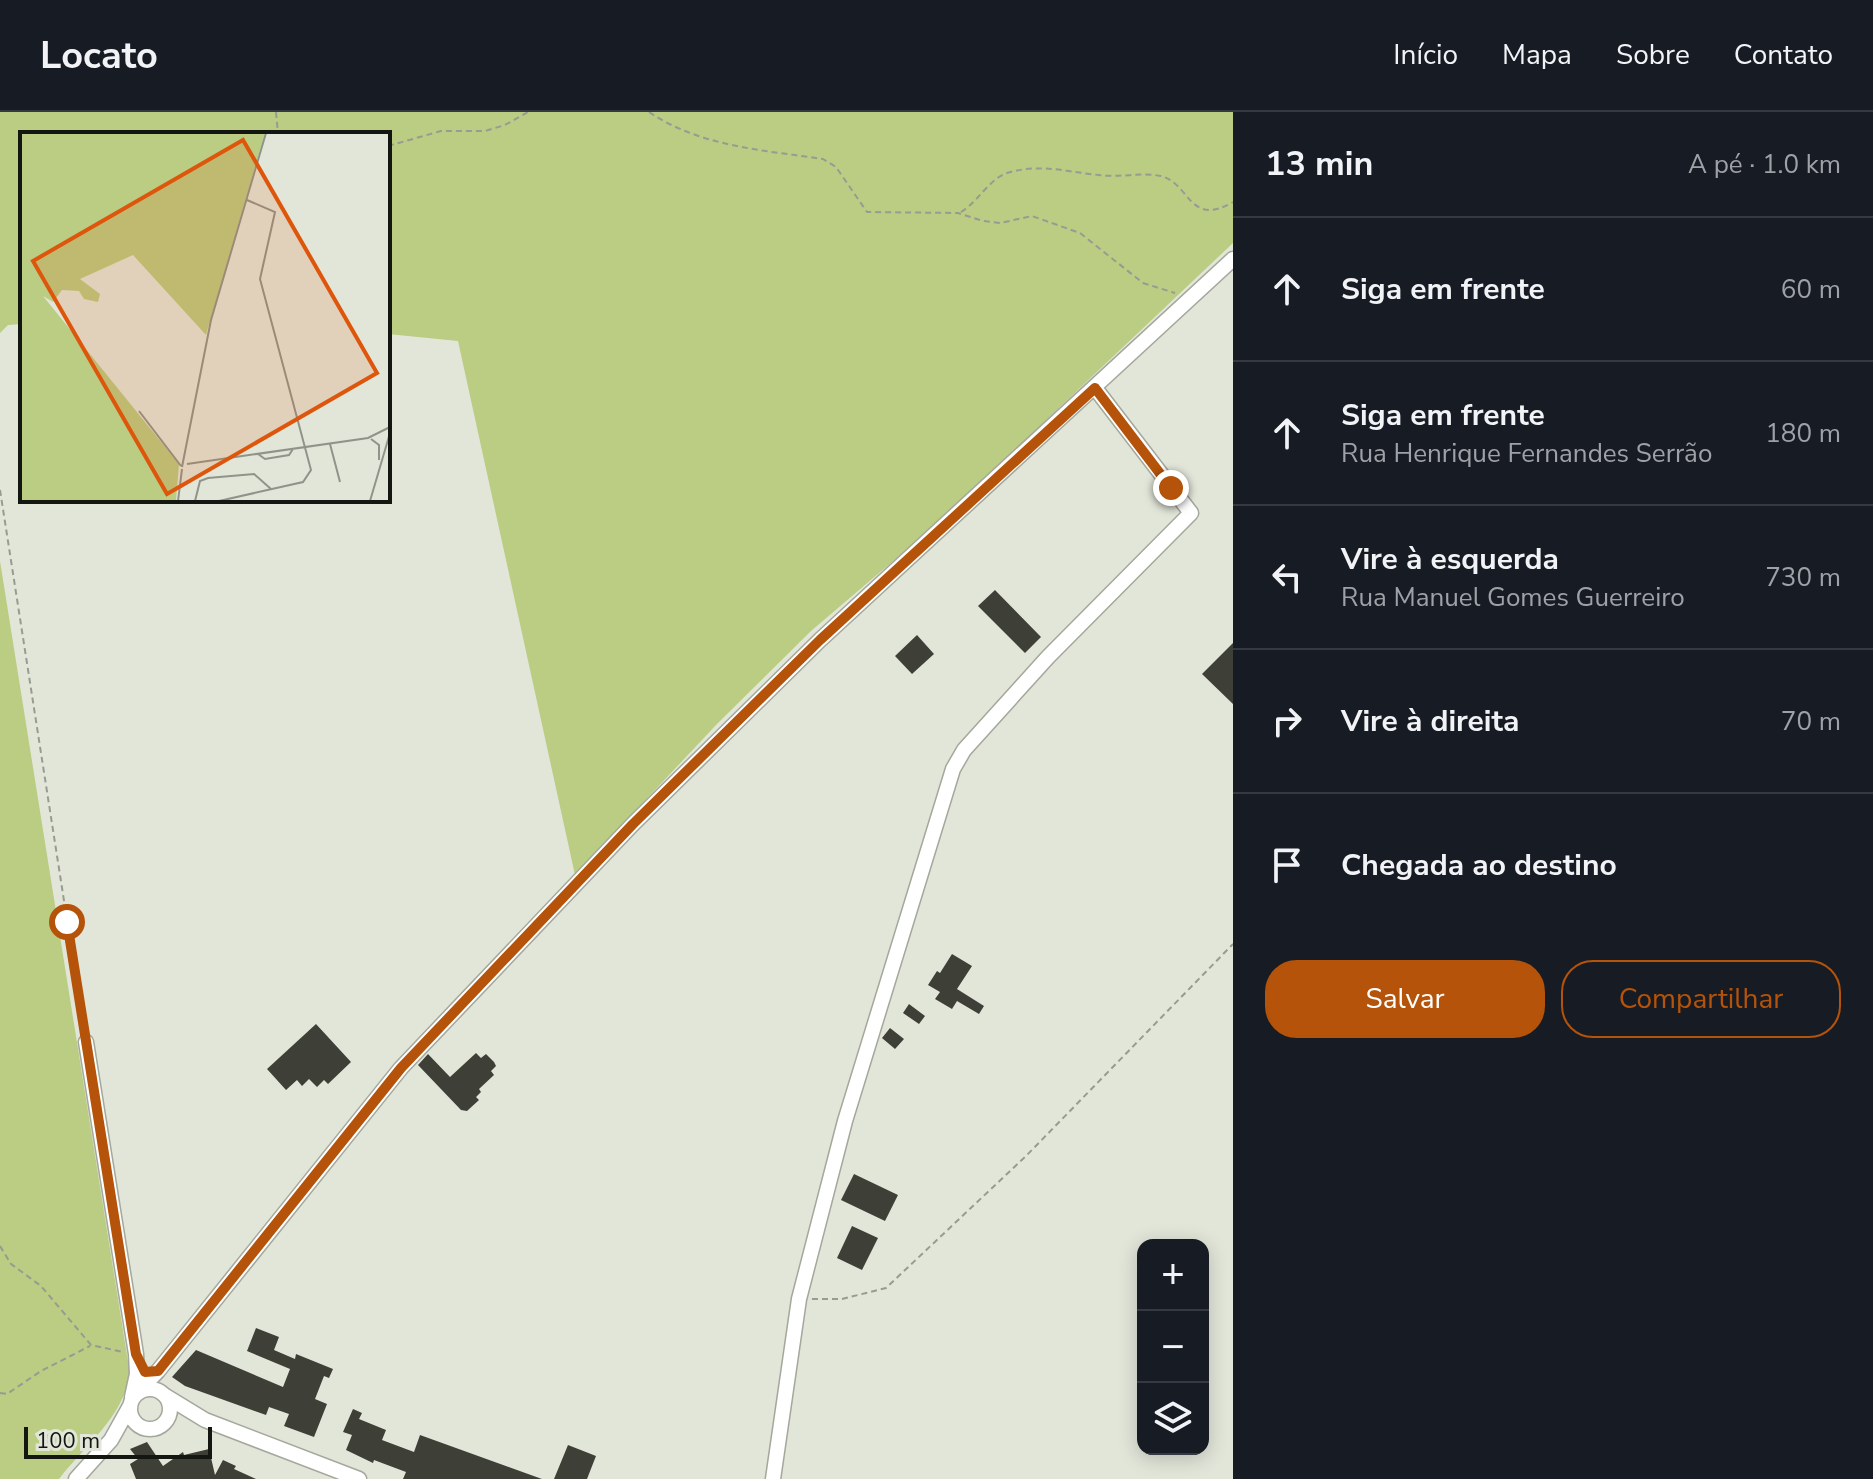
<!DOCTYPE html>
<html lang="pt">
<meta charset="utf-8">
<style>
body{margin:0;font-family:"Nunito Sans",sans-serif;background:#242831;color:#f1f3f6}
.controls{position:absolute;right:24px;bottom:24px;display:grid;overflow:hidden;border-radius:16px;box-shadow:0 4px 20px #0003}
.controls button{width:72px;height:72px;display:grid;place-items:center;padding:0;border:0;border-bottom:2px solid #363941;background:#171b24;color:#f1f3f6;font:40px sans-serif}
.scale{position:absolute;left:24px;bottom:20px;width:188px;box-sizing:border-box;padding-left:8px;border:4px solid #141611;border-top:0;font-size:22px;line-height:28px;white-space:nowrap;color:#141611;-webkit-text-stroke:6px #e2e6d9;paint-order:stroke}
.stop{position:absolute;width:24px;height:24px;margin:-18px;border:6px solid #b45309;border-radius:50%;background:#fff}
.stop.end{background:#b45309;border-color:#fff;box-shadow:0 2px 8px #0008}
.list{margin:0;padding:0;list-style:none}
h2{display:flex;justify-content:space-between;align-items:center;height:104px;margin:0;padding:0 32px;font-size:34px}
h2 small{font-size:26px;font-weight:400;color:#9ea1a6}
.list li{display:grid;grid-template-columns:52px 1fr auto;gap:24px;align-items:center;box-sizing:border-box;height:144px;padding:0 32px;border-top:2px solid #363941}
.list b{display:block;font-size:30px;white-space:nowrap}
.list p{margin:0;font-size:26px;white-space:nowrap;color:#9ea1a6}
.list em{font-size:26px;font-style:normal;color:#9ea1a6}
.actions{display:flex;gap:16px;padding:24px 32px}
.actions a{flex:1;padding:18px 0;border:2px solid #b45309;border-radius:32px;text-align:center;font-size:28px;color:#b45309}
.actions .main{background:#b45309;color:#fff}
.icon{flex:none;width:44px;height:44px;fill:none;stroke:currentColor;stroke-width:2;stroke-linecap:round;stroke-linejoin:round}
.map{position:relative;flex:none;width:1233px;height:1367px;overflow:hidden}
header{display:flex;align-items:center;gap:48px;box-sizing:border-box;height:112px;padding:0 40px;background:#171b24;border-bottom:2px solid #363941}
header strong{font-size:38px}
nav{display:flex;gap:44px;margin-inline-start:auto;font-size:28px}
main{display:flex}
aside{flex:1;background:#171b24}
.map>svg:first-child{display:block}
.green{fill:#bbcc83}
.building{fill:#3e4037}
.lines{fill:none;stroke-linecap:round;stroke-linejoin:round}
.minor-casing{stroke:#a4a79b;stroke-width:17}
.path{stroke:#989b91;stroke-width:2;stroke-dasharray:6 4;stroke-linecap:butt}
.minor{stroke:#fff;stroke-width:14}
.route{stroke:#b45309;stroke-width:10}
.inset-road{fill:none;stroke:#909389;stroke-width:2}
.view{fill:#dd560c;fill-opacity:0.15;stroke:#dd560c;stroke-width:4}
.inset-edge{fill:none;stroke:#141611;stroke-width:4}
</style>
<header>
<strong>Locato</strong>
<nav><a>Início</a><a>Mapa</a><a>Sobre</a><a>Contato</a></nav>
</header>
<main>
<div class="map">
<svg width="1233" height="1367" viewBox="0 0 1233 1367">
<rect width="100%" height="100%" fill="#e2e6d9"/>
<!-- green -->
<path class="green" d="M0,0H1233V131L933,415L811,519L717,612L575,763L458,229L388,222V22H22V212L8,213L0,221Z
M0,449L130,1262C122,1307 86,1332 59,1367H0Z"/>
<!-- building -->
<path class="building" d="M995,478L1041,525L1025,541L978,494Z
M917,523L934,542L912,562L895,544Z
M1233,531V592L1202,562Z
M952,842L972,854L957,877L984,894L979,902L957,889L952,897L935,887L940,880L928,873L937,859L940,861Z
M909,892L925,904L919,912L903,901Z
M316,912L351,950L328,972L324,968L317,975L309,967L302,974L297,968L286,978L267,957Z
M890,916L904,927L895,937L882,926Z
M476,941L481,946L486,942L494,950L496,954L491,959L494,963L479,977L481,980L476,985L479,988L467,999L461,998L418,953L428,942L450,965Z
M854,1062L898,1083L885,1109L841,1088Z
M852,1114L878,1126L862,1158L837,1146Z
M256,1216L279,1225L274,1238L295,1247L296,1242L333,1257L329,1266L324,1264L315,1287L327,1292L314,1325L284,1314L289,1302L269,1295L266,1303L185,1274L172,1265L196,1238L283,1275L290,1257L247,1239Z
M353,1297L362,1301L359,1307L386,1318L382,1328L414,1340L420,1323L542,1367H403L406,1360L374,1348L373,1351L346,1338L352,1323L343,1320Z
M147,1330L163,1354L183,1340L184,1343L209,1337L215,1363L223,1348L236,1354L234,1357L256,1367H136L130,1352L138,1347L130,1337Z
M568,1333L596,1344L587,1367H554Z"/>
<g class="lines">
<!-- minor casing -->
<g class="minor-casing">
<path id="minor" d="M86,930L136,1242L137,1262L132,1285
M130 1297a20 20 0 1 1 40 0a20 20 0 1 1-40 0Z
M135,1283L158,1259L401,956L633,712L820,528L1233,147
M164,1283L205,1308L359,1367
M76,1367L111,1328L130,1294
M773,1367L799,1187L845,1009L953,657L964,638L1048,545L1191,401L1095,276"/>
</g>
<!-- path -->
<path class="path" d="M276,0L278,22
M649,0C701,35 763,38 823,47L836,55L867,100L958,101L983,109L1000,111L1032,104L1080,121L1143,171L1175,181
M388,34L441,19H485L505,13L528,0
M961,100C978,90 989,67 1007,61C1040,51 1067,60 1099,63C1119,66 1141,60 1161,64C1190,71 1189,116 1233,90
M0,378L84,917
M0,1134L11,1152L41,1174L91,1233L123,1240
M812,1187H842L886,1176L1026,1044L1233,832
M0,1281L7,1282L41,1259L90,1234"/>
<!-- minor -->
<use href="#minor" class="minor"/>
</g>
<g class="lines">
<!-- route -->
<path class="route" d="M67,810L136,1242L145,1260L158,1259L401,956L633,712L820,528L1095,276L1171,376"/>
</g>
<!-- overview -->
<g transform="translate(20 20)">
<rect width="370" height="370" fill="#e2e6d9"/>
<path d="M0,1H245L186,203L113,123L60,147L80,162L78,170L64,167L59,159L42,158L33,170L23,164L159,332L156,369H0Z" fill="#bbcc83"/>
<path class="inset-road" d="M119,279L161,334M351,307L359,313V328M310,312L320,350M238,322L245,327L269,323L273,317M167,332L348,306L370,295M162,335L191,188L246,1M158,369L162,337M175,369L180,349L188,346L234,342L251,357M199,369L283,350L291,338L240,147L255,80L227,68M350,369L370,301"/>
<path class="view" d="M223,8L357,241L147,362L13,129Z"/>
<rect width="370" height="370" class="inset-edge"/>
</g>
</svg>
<div class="controls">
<button>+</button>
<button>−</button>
<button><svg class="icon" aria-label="layers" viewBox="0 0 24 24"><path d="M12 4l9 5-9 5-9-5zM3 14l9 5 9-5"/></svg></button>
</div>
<div class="scale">100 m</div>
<div class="stop" style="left:67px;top:810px"></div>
<div class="stop end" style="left:1171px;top:376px"></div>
</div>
<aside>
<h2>13 min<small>A pé · 1.0 km</small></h2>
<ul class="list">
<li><svg class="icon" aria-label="ahead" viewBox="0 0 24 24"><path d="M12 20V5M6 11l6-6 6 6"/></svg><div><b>Siga em frente</b></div><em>60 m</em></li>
<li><svg class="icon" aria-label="ahead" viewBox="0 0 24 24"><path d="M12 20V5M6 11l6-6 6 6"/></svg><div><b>Siga em frente</b><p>Rua Henrique Fernandes Serrão</p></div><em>180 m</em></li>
<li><svg class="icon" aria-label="left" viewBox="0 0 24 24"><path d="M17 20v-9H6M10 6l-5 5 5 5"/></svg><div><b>Vire à esquerda</b><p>Rua Manuel Gomes Guerreiro</p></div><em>730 m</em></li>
<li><svg class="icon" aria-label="right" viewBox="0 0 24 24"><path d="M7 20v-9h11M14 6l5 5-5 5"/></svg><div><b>Vire à direita</b></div><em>70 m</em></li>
<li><svg class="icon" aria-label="arrive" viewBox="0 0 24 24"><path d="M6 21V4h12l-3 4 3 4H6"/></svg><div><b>Chegada ao destino</b></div></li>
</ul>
<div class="actions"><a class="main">Salvar</a><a>Compartilhar</a></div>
</aside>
</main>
